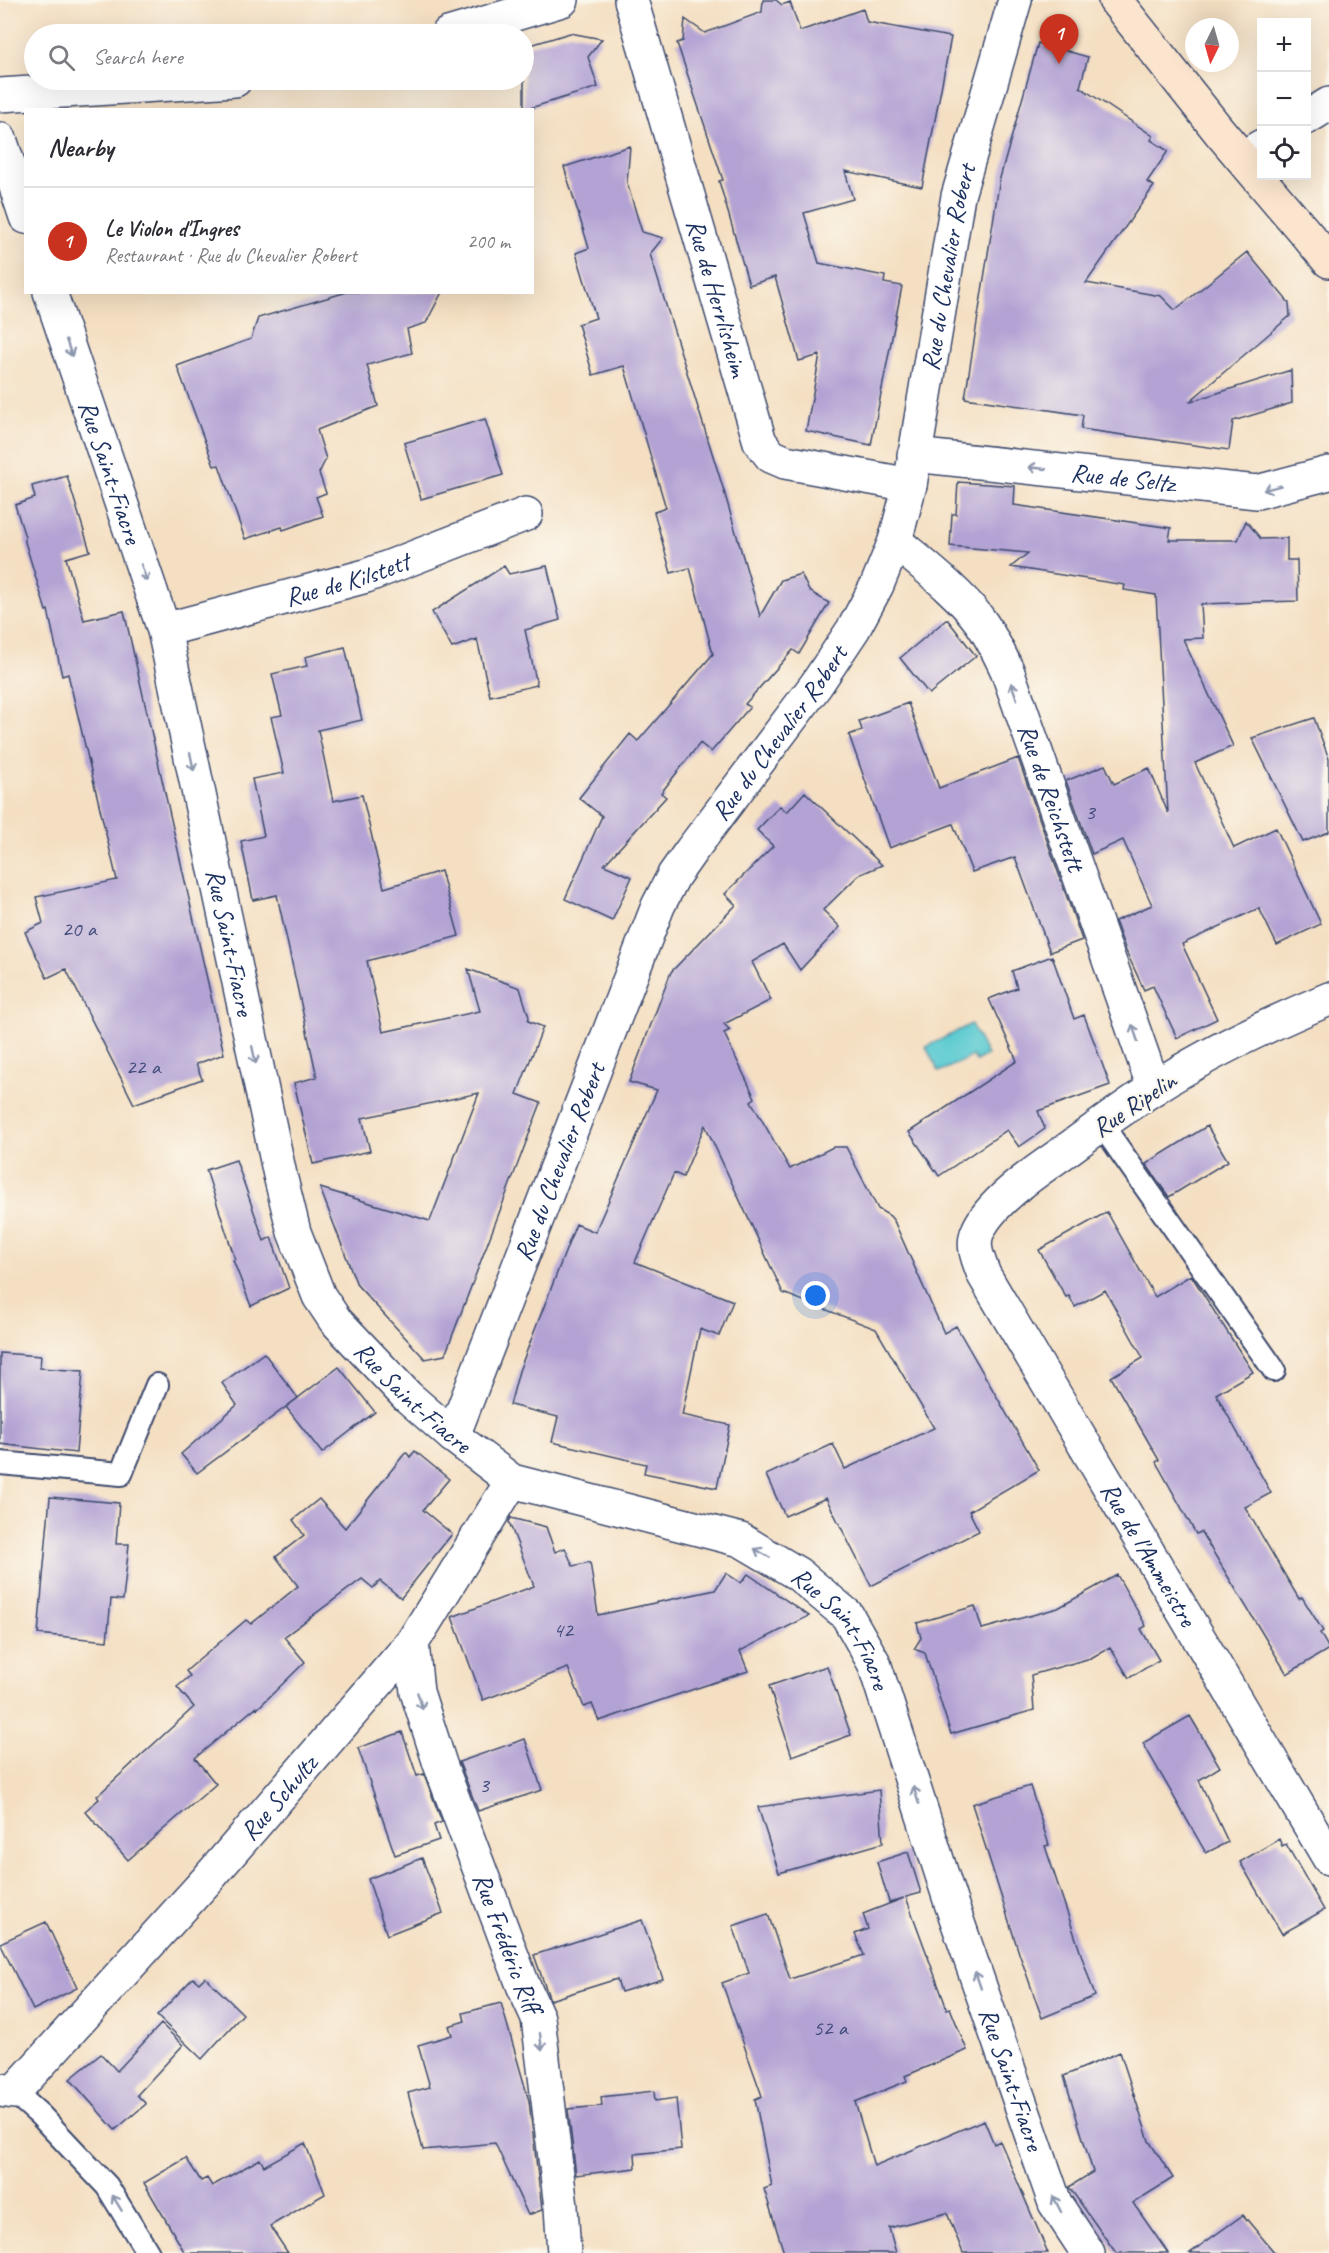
<!DOCTYPE html>
<meta charset="utf-8">
<style>
body{margin:0;font-family:Caveat,sans-serif;background:#f2f2f3;color:#2b2b33}
.controls{position:absolute;right:18px;top:18px;display:grid;overflow:hidden;border-radius:0px;box-shadow:0 6px 24px #0002}
.controls button{width:54px;height:54px;display:grid;place-items:center;padding:0;border:0;border-bottom:2px solid #e1e1e2;background:#fff;color:#2b2b33;font:30px sans-serif}
.compass{position:absolute;left:1185px;top:18px;width:54px;height:54px;border-radius:50%;background:#fff;box-shadow:0 6px 24px #0002;rotate:185deg}
.you{position:absolute;left:816px;top:1296px;width:21px;height:21px;margin:-15px;border:4px solid #fff;border-radius:50%;background:#1a73e8;box-shadow:0 0 0 9px #1a73e833}
.badge{display:grid;place-items:center;width:39px;height:39px;border-radius:50%;background:#c8321e;color:#fff;font-size:20px;font-weight:700}
.pin{position:absolute;translate:-50% -50px;filter:drop-shadow(0 2px 3px #0008)}
.pin::after{content:'';position:absolute;top:32px;width:21px;height:18px;background:inherit;clip-path:polygon(0 0,100% 0,50% 100%)}
.list{margin:0;padding:0;list-style:none}
h2{display:flex;justify-content:space-between;align-items:center;height:78px;margin:0;padding:0 24px;font-size:26px}
h2 small{font-size:20px;font-weight:400;color:#7c7c81}
.list li{display:grid;grid-template-columns:39px 1fr auto;gap:18px;align-items:center;box-sizing:border-box;height:108px;padding:0 24px;border-top:2px solid #e1e1e2}
.list b{display:block;font-size:22px;white-space:nowrap}
.list p{margin:0;font-size:20px;white-space:nowrap;color:#7c7c81}
.list em{font-size:20px;font-style:normal;color:#7c7c81}
.icon{flex:none;width:33px;height:33px;fill:none;stroke:currentColor;stroke-width:2;stroke-linecap:round;stroke-linejoin:round}
.map{position:relative;flex:none;width:1329px;height:2253px;overflow:hidden}
.search{position:absolute;background:#fff;box-shadow:0 6px 24px #0002;left:24px;top:24px;width:510px;height:66px;display:flex;align-items:center;gap:15px;box-sizing:border-box;padding:0 21px;border-radius:33px;color:#7c7c81;font-size:22px}
.panel{position:absolute;background:#fff;box-shadow:0 6px 24px #0002;left:24px;top:108px;width:510px;height:186px;border-radius:0px}
.map>svg:first-child{display:block}
.water{fill:#5dcbd1;stroke:#3c7d98;stroke-width:1.5}
.building{fill:#b3a3d4}
.lines{fill:none;stroke-linecap:round;stroke-linejoin:round}
.lane-casing{stroke:#3c496d;stroke-width:26}
.street-casing{stroke:#3c496d;stroke-width:36}
.secondary-casing{stroke:#3c496d;stroke-width:36}
.lane{stroke:#fff;stroke-width:22}
.street{stroke:#fff;stroke-width:33}
.secondary{stroke:#fbe5cf;stroke-width:33}
.oneway{stroke:#8d97ae}
.labels{text-anchor:middle;stroke-width:4.5;stroke-linejoin:round;paint-order:stroke}
.number-label{font-size:22px;fill:#414c7c}
.street-label{font-size:26px;fill:#1b2f5e;stroke:#fbf7ec}
</style>
<div class="map">
<svg width="1329" height="2253" viewBox="0 0 1329 2253">
<rect width="100%" height="100%" fill="#fbf7ec"/>
<filter id="ink" filterUnits="userSpaceOnUse"><feTurbulence type="fractalNoise" baseFrequency=".0167" numOctaves="2"/><feDisplacementMap in="SourceGraphic" scale="12" xChannelSelector="R" yChannelSelector="G"/><feConvolveMatrix kernelMatrix="1 2 1 2 8 2 1 2 1" color-interpolation-filters="sRGB"/></filter>
<filter id="wash" filterUnits="userSpaceOnUse"><feTurbulence type="fractalNoise" baseFrequency=".008" numOctaves="4" result="noise"/><feDisplacementMap in="SourceGraphic" scale="24" xChannelSelector="R" yChannelSelector="G"/><feGaussianBlur stdDeviation="1.35" result="paint"/><feColorMatrix in="noise" values="0 0 0 0 0 0 0 0 0 0 0 0 0 0 0 0 0 1.4 0 .05"/><feComposite in="paint" operator="in"/></filter>
<g filter="url(#wash)">
<rect width="100%" height="100%" fill="#f4dfc2"/>
<!-- water -->
<path class="water" d="M971,1024L987,1055L976,1061L973,1056L939,1072L926,1047Z"/>
<g id="blocks">
<!-- building -->
<path class="building" d="M763,0H776L782,5L790,2L800,31L863,9L867,22L951,37L922,187L845,171L853,199L804,213L819,263L885,276L884,283L902,286L871,445L806,431L820,355L799,361L775,277L749,285L719,181L723,180L677,43L683,41L685,19L705,33L762,12Z
M570,33L602,39L588,57L598,87L524,110V47Z
M1038,43L1088,57L1080,87L1153,136L1151,140L1168,151L1147,182L1154,186L1086,283L1161,296L1175,310L1247,252L1289,303L1290,316L1189,402L1291,370L1292,403L1233,421L1229,450L1081,429L1083,415L965,398L1000,178Z
M630,146L627,183L642,232L663,238L650,254L724,491L760,616L781,580L801,574L809,591L829,603L799,654L793,650L745,704L750,707L711,752L700,743L661,793L666,797L604,865L632,877L612,921L565,899L602,816L579,798L630,734L638,741L713,654L690,568L671,573L654,512L666,508L624,366L593,375L578,324L596,318L576,253L589,248L564,167Z
M347,292H442L426,323L407,329L412,353L367,365L378,406L317,430L326,459L319,473L326,493L316,497L323,516L283,530L282,527L245,539L219,465L214,466L177,366L251,339L258,318Z
M485,419L503,475L421,499L404,443Z
M67,476L90,551L66,558L84,620L124,611L224,1054L196,1064L202,1079L134,1104L66,969L47,978L25,932L43,923L36,897L117,880L68,674L62,676L48,610L46,611L25,542V537L15,505L35,498L32,486Z
M958,482L1015,486L1014,505L1171,528L1169,540H1238L1246,521L1261,539L1287,538V560H1297L1298,601L1201,604L1203,638L1183,639L1233,746L1195,763L1234,848L1276,828L1321,924L1277,945L1259,908L1182,944L1217,1019L1177,1038L1153,986L1144,990L1126,951L1115,921L1152,905L1123,840L1092,854L1066,781L1105,765L1114,784L1149,768L1168,813L1156,595L1124,590L1125,585L1011,567L1028,553L950,546L952,514H956Z
M504,566L509,574L547,566L560,620L525,630L537,685L490,696L477,639L452,648L432,612Z
M947,619L976,656L929,694L900,658Z
M345,647L362,720L318,730L333,801L362,795L384,888L441,871L459,936L367,961L383,1032L480,1011L468,969L520,988L529,1017L528,1021L543,1027L517,1094L541,1103L445,1355L425,1359L357,1285L320,1188L430,1221L479,1093L362,1118L370,1151L313,1164L294,1083L317,1077L277,895L253,900L241,841L264,836L252,779L284,773L271,717L282,715L272,674L307,666L305,657Z
M908,703L939,788L1018,758L1082,940L1050,952L1015,857L972,872L953,824L889,848L849,735L862,730L859,721Z
M1314,718L1329,759V832L1303,842L1252,738Z
M805,792L882,865L859,875L823,910L840,927L800,970L783,944L752,962L771,1000L724,1024L730,1030L724,1033L755,1098L751,1101L790,1169L833,1147H846L878,1209L890,1216L894,1221L944,1333L956,1326L1039,1470L969,1511L979,1531L871,1586L826,1498L785,1516L766,1475L833,1444L845,1469L934,1428L876,1329L783,1293L705,1125L683,1177L674,1173L635,1262L733,1301L719,1336L700,1329L682,1415L730,1425L717,1488L644,1473L646,1464L552,1442L558,1417L510,1405L519,1371L576,1224L595,1232L657,1090L629,1082L671,972L736,905L725,894L773,846L757,830L780,806L787,812Z
M1052,956L1074,1019L1084,1015L1110,1085L1038,1111L1045,1129L1019,1147L1007,1130L939,1176L909,1132L1017,1061L989,999L1017,988L1012,971Z
M1207,1126L1228,1161L1169,1197L1146,1164Z
M236,1160L264,1241L271,1237L289,1288L251,1306L233,1260L235,1259L206,1170Z
M1107,1212L1155,1297L1191,1275L1253,1372L1216,1394L1271,1493L1245,1507L1299,1599L1302,1597L1323,1631L1320,1633L1329,1649L1287,1674L1201,1532L1196,1534L1156,1462L1159,1460L1111,1377L1143,1358L1105,1290L1075,1307L1069,1296L1066,1297L1039,1250Z
M0,1353L41,1356L40,1368L83,1371L76,1453L0,1444Z
M264,1353L298,1398L197,1473L181,1454L237,1405L222,1383Z
M339,1367L375,1412L322,1453L286,1407Z
M415,1451L449,1479L423,1510L452,1534L401,1598L380,1581L373,1588L362,1579L284,1637L305,1662L257,1709L256,1707L195,1758L216,1784L128,1860L85,1811L99,1799L97,1796L194,1707L177,1687L190,1676L186,1671L246,1620L251,1624L298,1586L276,1557L304,1535L293,1520L319,1499L345,1528L406,1452L410,1457Z
M50,1497L119,1503L116,1544H129L123,1600L111,1599L107,1641L38,1634Z
M511,1518L546,1527L555,1552L565,1548L573,1566L590,1562L598,1615L715,1590L726,1573L741,1583L748,1574L809,1616L740,1651L748,1671L599,1721L592,1704L584,1707L568,1668L483,1700L452,1617L534,1586L509,1522Z
M1117,1575L1146,1626L1141,1629L1159,1660L1129,1678L1110,1647L1091,1658L1031,1675L1034,1710L951,1734L925,1653L914,1649L921,1638L917,1623L975,1606L982,1629L1058,1608Z
M827,1666L851,1735L792,1756L769,1686Z
M1190,1716L1220,1767L1199,1780L1228,1842L1206,1853L1143,1743Z
M402,1732L417,1776L424,1774L442,1822L434,1825L439,1840L395,1855L358,1748Z
M525,1739L542,1790L478,1811L459,1762Z
M1030,1786L1049,1845L1045,1846L1095,1996L1042,2018L1019,1953L972,1804Z
M879,1790L883,1843L779,1873L758,1807Z
M1279,1839L1282,1846L1286,1844L1324,1910L1282,1934L1240,1862Z
M908,1852L921,1893L906,1897L947,2009L950,2008L967,2050L905,2076L907,2081L855,2102L874,2166L984,2120L994,2144L1000,2141L1048,2253H963L947,2213L889,2228L896,2253H784L764,2189L772,2186L755,2099L762,2096L722,1983L749,1973L733,1926L768,1914L790,1979L864,1955L855,1934L868,1929L863,1914L904,1898L889,1902L877,1862Z
M422,1858L443,1913L387,1935L368,1879Z
M642,1920L663,1979L621,1992L617,1979L550,2000L534,1955Z
M46,1922L77,1988L33,2010L0,1943Z
M205,1977L243,2014L202,2059L157,2016L193,1978L199,1983Z
M501,2003L529,2101L542,2210L528,2215L495,2143L423,2150L408,2093L430,2087L418,2045L452,2035L449,2026L465,2021L463,2013Z
M161,2024L183,2045L137,2095L146,2104L115,2130L70,2079L101,2054L117,2071Z
M1120,2052L1149,2141L1173,2178L1133,2203L1168,2253H1116L1069,2187L1093,2172L1064,2076Z
M654,2091L655,2101L676,2098L681,2149L635,2154L636,2168L576,2175L568,2109L602,2106L601,2097Z
M305,2143L325,2194L270,2226L288,2253H185L144,2183L186,2158L201,2181L207,2178L212,2186L260,2159L264,2166Z
M1243,2215L1275,2253H1190Z"/>
</g>
</g>
<g filter="url(#ink)">
<use href="#blocks" fill-opacity="0" stroke="#3c496d" stroke-width="1.5"/>
<g class="lines">
<!-- lane casing -->
<g class="lane-casing">
<path id="lane" d="M1102,1125L1274,1370
M0,1463L121,1474L157,1385
M14,2092L40,2115L107,2186L148,2253"/>
</g>
<!-- street casing -->
<g class="street-casing">
<g id="street">
<path id="s1" d="M631,0L760,442L771,456L785,462L910,485"/>
<path d="M448,34L562,0"/>
<path d="M0,95L235,80"/>
<path d="M1306,118L1329,104"/>
<path d="M0,139L26,217"/>
<path d="M1242,158L1262,146"/>
<path id="s2" d="M50,292L164,630L280,1175L294,1232L319,1296L335,1320L407,1396L453,1436L512,1481L741,1540L798,1574L847,1615L874,1663L951,1903L1055,2203L1088,2253"/>
<path id="s3" d="M914,455L1257,492L1329,473"/>
<path id="s4" d="M895,541C922,564 960,593 980,621C991,636 999,653 1007,670L1154,1088"/>
<path id="s5" d="M164,630L366,576L526,514"/>
<path id="s6" d="M1329,999C1269,1024 1209,1052 1154,1088C1123,1108 1094,1130 1064,1152C1037,1171 991,1201 978,1231C971,1246 979,1261 984,1275L1329,1858"/>
<path id="s7" d="M453,1436L658,906L674,875L691,851L816,685L854,628L877,585L895,541L910,485L958,196L1015,0"/>
<path id="s8" d="M412,1643L417,1692L440,1764L523,1985L538,2018L561,2207L564,2253"/>
<path id="s9" d="M0,2090L14,2092L207,1880L412,1643L512,1481"/>
</g>
</g>
<!-- secondary casing -->
<g class="secondary-casing">
<path id="secondary" d="M1115,0L1219,131L1329,261"/>
</g>
<!-- lane -->
<use href="#lane" class="lane"/>
<!-- street -->
<use href="#street" class="street"/>
<!-- secondary -->
<use href="#secondary" class="secondary"/>
</g>
<!-- one-way arrows -->
<defs><path id="oneway-shaft" d="M-6 0H5M1.5-3L5.5 0L1.5 3" fill="none" stroke-width="1.6" stroke-linecap="round" stroke-linejoin="round" transform="scale(1.5)"/></defs>
<g class="oneway">
<use href="#oneway-shaft" transform="translate(69 348) rotate(71)"/>
<use href="#oneway-shaft" transform="translate(1037 468) rotate(-174)"/>
<use href="#oneway-shaft" transform="translate(1272 488) rotate(165)"/>
<use href="#oneway-shaft" transform="translate(144 573) rotate(71)"/>
<use href="#oneway-shaft" transform="translate(1014 691) rotate(-109)"/>
<use href="#oneway-shaft" transform="translate(192 762) rotate(78)"/>
<use href="#oneway-shaft" transform="translate(1135 1033) rotate(-109)"/>
<use href="#oneway-shaft" transform="translate(254 1055) rotate(78)"/>
<use href="#oneway-shaft" transform="translate(762 1553) rotate(-150)"/>
<use href="#oneway-shaft" transform="translate(420 1701) rotate(73)"/>
<use href="#oneway-shaft" transform="translate(916 1795) rotate(-108)"/>
<use href="#oneway-shaft" transform="translate(978 1980) rotate(-109)"/>
<use href="#oneway-shaft" transform="translate(541 2042) rotate(83)"/>
<use href="#oneway-shaft" transform="translate(117 2203) rotate(-121)"/>
<use href="#oneway-shaft" transform="translate(1057 2204) rotate(-117)"/>
</g>
</g>
<g class="labels">
<!-- number labels -->
<g class="number-label">
<text x="1090" y="819">3</text>
<text x="79" y="936">20 a</text>
<text x="143" y="1074">22 a</text>
<text x="563" y="1637">42</text>
<text x="484" y="1792">3</text>
<text x="830" y="2035">52 a</text>
</g>
<!-- street labels -->
<g class="street-label">
<text dy="9" stroke="none"><textPath href="#s7" startOffset="1284">Rue du Chevalier Robert</textPath></text>
<text dy="9" stroke="none"><textPath href="#s1" startOffset="310">Rue de Herrlisheim</textPath></text>
<text dy="9" stroke="none"><textPath href="#s2" startOffset="190">Rue Saint-Fiacre</textPath></text>
<text dy="9" stroke="none"><textPath href="#s3" startOffset="210">Rue de Seltz</textPath></text>
<text dy="9" stroke="none"><textPath href="#s5" startOffset="190">Rue de Kilstett</textPath></text>
<text dy="9" stroke="none"><textPath href="#s7" startOffset="780">Rue du Chevalier Robert</textPath></text>
<text dy="9" stroke="none"><textPath href="#s4" startOffset="308">Rue de Reichstett</textPath></text>
<text dy="9" stroke="none"><textPath href="#s2" startOffset="676">Rue Saint-Fiacre</textPath></text>
<text transform="translate(1134 1104) rotate(-34)" y="9">Rue Ripelin</text>
<text dy="9" stroke="none"><textPath href="#s7" startOffset="294">Rue du Chevalier Robert</textPath></text>
<text dy="9" stroke="none"><textPath href="#s2" startOffset="1180">Rue Saint-Fiacre</textPath></text>
<text dy="9" stroke="none"><textPath href="#s6" startOffset="795">Rue de l'Ammeistre</textPath></text>
<text dy="9" stroke="none"><textPath href="#s2" startOffset="1684">Rue Saint-Fiacre</textPath></text>
<text dy="9" stroke="none"><textPath href="#s9" startOffset="410">Rue Schultz</textPath></text>
<text dy="9" stroke="none"><textPath href="#s8" startOffset="316">Rue Frédéric Riff</textPath></text>
<text dy="9" stroke="none"><textPath href="#s2" startOffset="2170">Rue Saint-Fiacre</textPath></text>
</g>
</g>
</svg>
<div class="controls">
<button>+</button>
<button>−</button>
<button><svg class="icon" aria-label="locate" viewBox="0 0 24 24"><circle cx="12" cy="12" r="6"/><path d="M12 2v4M12 18v4M2 12h4M18 12h4"/></svg></button>
</div>
<svg class="compass" viewBox="-18 -18 36 36"><path d="M0-13l5 13h-10z" fill="#e53935"/><path d="M0 13l5-13h-10z" fill="#7c7c81"/></svg>
<div class="you"></div>
<div class="pin badge" style="left:1059px;top:64px">1</div>
<div class="search"><svg class="icon" aria-label="search" viewBox="0 0 24 24"><circle cx="10" cy="10" r="6"/><path d="M15 15l6 6"/></svg>Search here</div>
<section class="panel">
<h2>Nearby<small></small></h2>
<ul class="list">
<li><span class="badge">1</span><div><b>Le Violon d'Ingres</b><p>Restaurant · Rue du Chevalier Robert</p></div><em>200 m</em></li>
</ul>
</section>
</div>
